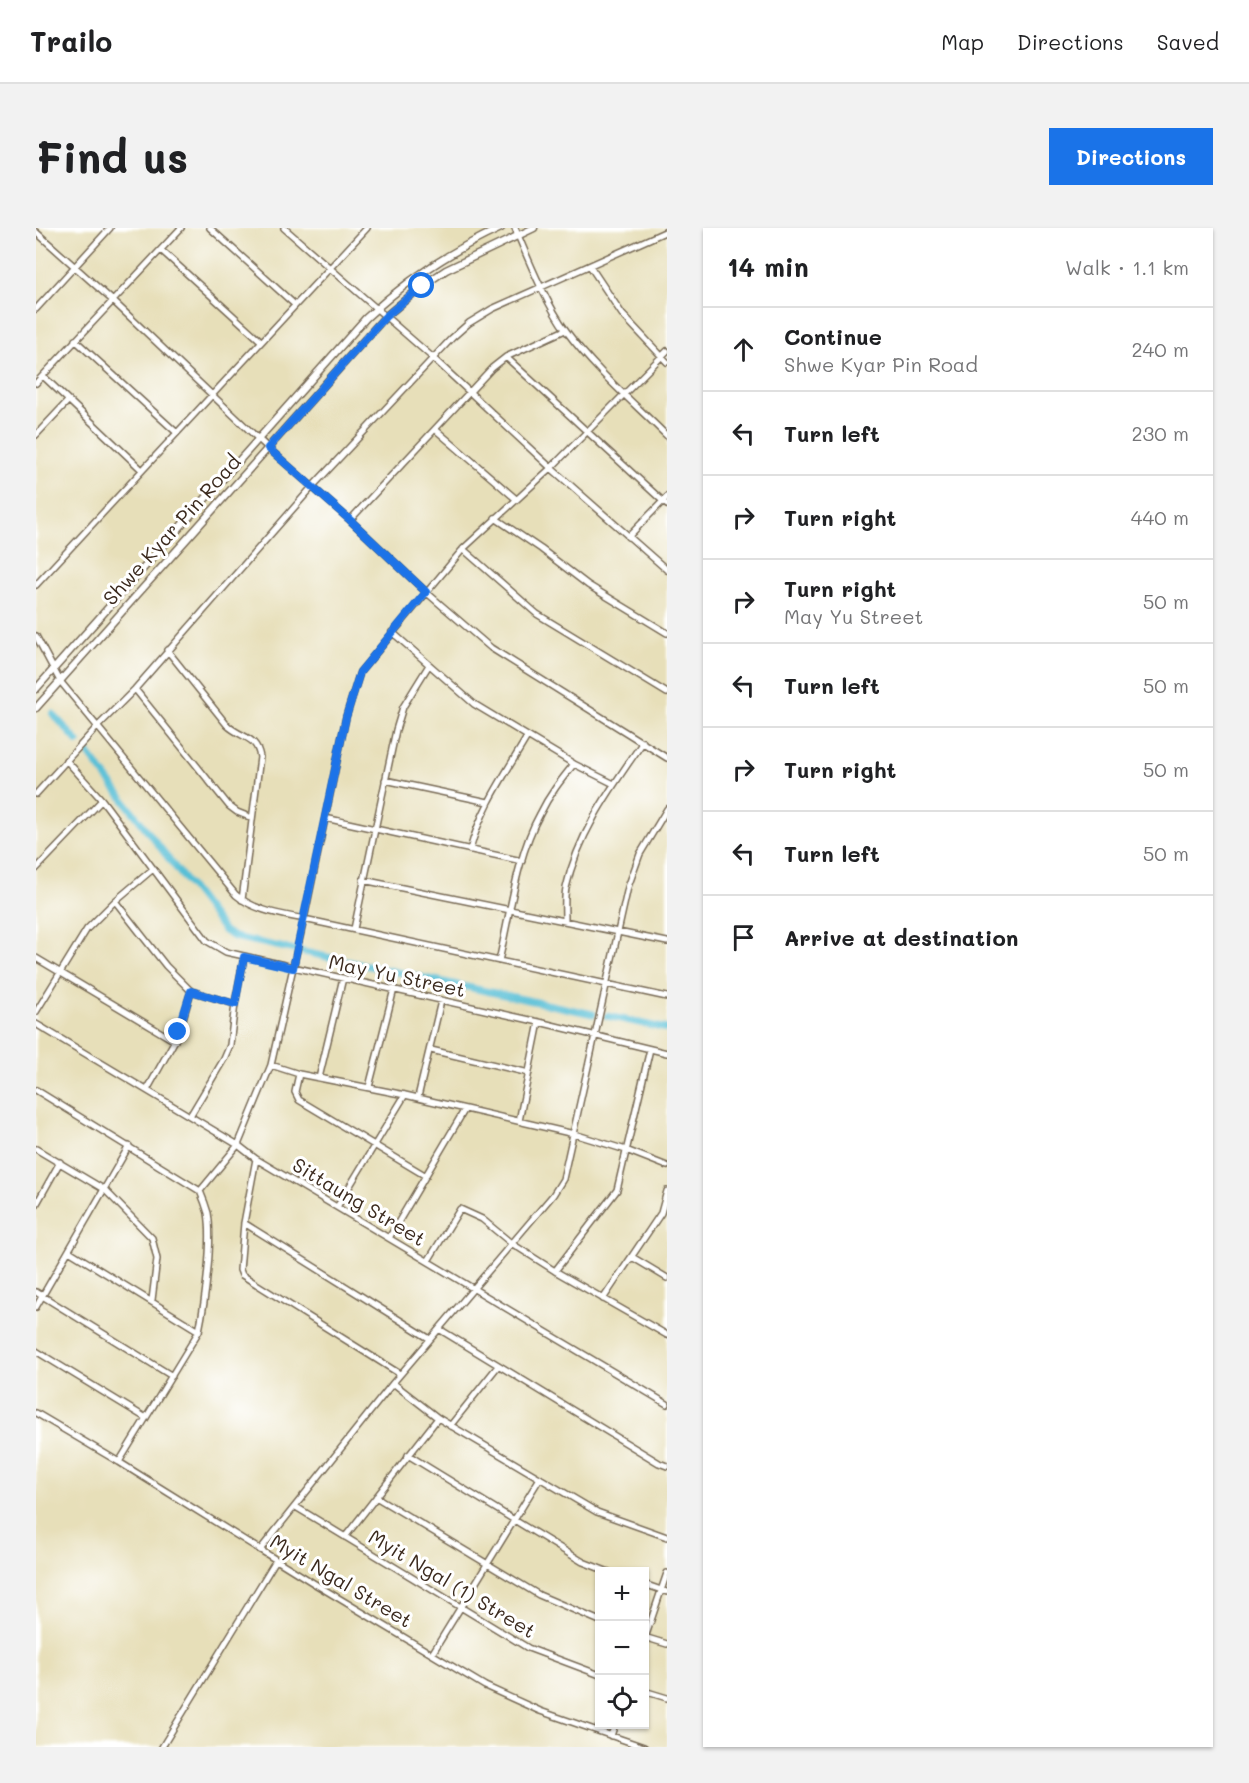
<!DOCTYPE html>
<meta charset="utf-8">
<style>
body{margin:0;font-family:Mali,sans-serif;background:#f2f2f2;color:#202124}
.controls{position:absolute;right:18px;bottom:18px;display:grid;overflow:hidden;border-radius:0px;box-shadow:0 2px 4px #0004}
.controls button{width:54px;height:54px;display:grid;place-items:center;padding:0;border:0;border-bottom:2px solid #e0e0e0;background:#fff;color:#202124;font:30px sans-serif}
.stop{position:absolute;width:18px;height:18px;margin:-14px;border:4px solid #1a73e8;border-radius:50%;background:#fff}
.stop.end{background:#1a73e8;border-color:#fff;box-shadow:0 2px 6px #0008}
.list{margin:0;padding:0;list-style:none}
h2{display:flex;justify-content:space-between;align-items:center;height:78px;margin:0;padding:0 24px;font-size:26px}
h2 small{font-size:20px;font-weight:400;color:#757577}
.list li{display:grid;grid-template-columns:39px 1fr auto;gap:18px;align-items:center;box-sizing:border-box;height:84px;padding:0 24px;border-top:2px solid #e0e0e0}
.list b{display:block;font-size:22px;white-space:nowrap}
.list p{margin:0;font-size:20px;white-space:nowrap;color:#757577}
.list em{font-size:20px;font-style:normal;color:#757577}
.icon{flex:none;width:33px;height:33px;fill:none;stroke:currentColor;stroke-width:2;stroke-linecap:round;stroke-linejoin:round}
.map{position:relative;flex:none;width:631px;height:1519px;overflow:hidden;border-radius:0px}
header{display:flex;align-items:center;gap:36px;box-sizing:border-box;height:84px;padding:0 30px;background:#fff;border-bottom:2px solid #e0e0e0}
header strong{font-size:28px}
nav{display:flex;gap:33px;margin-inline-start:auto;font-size:21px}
.intro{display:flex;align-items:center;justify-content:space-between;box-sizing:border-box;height:144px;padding:0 36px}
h1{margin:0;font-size:42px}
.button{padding:15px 27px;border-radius:0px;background:#1a73e8;color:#fff;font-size:21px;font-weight:700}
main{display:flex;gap:36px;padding:0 36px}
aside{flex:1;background:#fff;border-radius:0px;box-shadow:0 2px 4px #0004}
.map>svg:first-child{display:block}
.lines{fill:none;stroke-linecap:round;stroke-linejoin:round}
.canal{stroke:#58bfd6;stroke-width:7}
.minor-casing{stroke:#776954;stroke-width:8}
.tertiary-casing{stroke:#776954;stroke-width:9}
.minor{stroke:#fff;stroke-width:5}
.tertiary{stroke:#fff;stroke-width:6}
.route{stroke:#1a73e8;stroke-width:8}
.labels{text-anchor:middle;stroke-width:6;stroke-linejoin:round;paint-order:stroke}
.street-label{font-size:20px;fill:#3b2a1e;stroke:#fff}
</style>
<header>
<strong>Trailo</strong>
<nav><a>Map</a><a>Directions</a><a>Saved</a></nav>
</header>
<div class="intro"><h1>Find us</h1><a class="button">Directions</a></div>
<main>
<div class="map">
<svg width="631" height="1519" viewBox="0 0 631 1519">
<rect width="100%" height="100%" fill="#fff"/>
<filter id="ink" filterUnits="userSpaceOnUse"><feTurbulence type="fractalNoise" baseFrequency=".0167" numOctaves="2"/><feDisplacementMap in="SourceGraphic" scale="12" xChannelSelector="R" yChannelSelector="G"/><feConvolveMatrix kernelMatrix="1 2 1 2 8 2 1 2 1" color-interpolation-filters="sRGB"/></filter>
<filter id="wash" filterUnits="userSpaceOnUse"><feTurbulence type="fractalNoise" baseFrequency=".008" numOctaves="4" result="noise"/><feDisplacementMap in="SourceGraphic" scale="24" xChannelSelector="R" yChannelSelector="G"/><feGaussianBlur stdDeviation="1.35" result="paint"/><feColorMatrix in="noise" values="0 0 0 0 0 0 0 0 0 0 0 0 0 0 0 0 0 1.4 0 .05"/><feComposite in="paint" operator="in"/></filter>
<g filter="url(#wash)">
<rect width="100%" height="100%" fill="#e7dfb9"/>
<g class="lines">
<!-- canal -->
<path class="canal" d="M17,486L42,514
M52,525L188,703L198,709L557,786
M571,788L631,801"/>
</g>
</g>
<g filter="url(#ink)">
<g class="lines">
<!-- minor casing -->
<g class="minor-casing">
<path id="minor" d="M174,0L258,76
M248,0L396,129L515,240L631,342
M479,0C492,31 511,78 531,104C559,142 597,174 631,208
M0,4L76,72L232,220L314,292L390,364L455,420L631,530
M125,22L225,113
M554,38L586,86L631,134
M0,81L74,0
M39,112L141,205
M470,129L631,277
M7,148L106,242
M0,155L145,0
M400,202L480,271
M0,207L32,173
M459,290L505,321L552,357L631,405
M314,292L456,140L470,129L529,102
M592,309L631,269
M427,321L501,386L631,465
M0,357L331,0
M356,404L438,476L538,536L578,556
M0,408L24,453L200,667C219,683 244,686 268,691L631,769
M131,422L191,497C206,511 220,507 224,529L206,672
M99,461L193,578L201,584L216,590
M30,532L66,572L171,713L190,724L503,794L631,825
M349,552L452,574
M0,566L62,498L99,461L277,258L416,110L433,95L456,81L631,3
M289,590L486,633
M434,622C445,580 470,545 491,509
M0,641L66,572
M327,652L631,714
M79,673L130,738L155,763L199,776
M529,692C529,682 528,670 530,660C542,605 576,559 607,514
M318,701L360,502L367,479L393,437
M0,730L139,813
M463,733C474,686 481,627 504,586C513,567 525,552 538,536
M0,784L51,701L79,673L117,641
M0,796L202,917L220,931L631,1176
M395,822L493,845
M235,837L263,846L369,867L538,906L590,922L631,938
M263,846L259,864L263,872L390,948
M283,850L307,750
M333,859L358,761
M0,862L164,963C167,970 170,978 172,985C177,1014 169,1074 163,1103L83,1234
M111,862L143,805L155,763
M382,869L405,773
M154,888L188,831L194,817L199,776L208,729
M483,893L503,794
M0,921L69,962L116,1010L121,1031L116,1072
M220,931L208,995L204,1042L206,1047L364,1146
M164,963L202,917L235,837L268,691L310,489L324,444L427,321L515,240L631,123
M0,977L24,934
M301,979L369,867
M208,995L394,1111
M353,1010L429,881
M33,1023L163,1103
M596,1029L631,1050
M392,1033L424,981L446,991L475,1015L519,1043L631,1107
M519,1043L581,962L614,821
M0,1064L136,1148
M567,1071L625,985L631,963
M0,1079L93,918
M403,1101L623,1235L631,1238
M0,1123L110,1190
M357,1155L402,1190L561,1284L631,1309
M0,1185L83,1234L279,1356L449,1458L504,1483L608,1519
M414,1198L462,1138
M372,1227L547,1334L573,1344
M340,1269L503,1367L564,1393
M260,1279L492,1420L564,1447
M309,1309L402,1190
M224,1322L357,1155L517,967L527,951L592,659L604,626L631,581
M608,1356L631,1364
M608,1409L631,1416
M608,1413L631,1345
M396,1426L504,1250
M608,1463L631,1470
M575,1508L579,1496
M126,1519L240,1332"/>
</g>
<!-- tertiary casing -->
<g class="tertiary-casing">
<path id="tertiary" d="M0,461L330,90C371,52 414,23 465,0
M0,480L349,89L386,58L410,42L498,0"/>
</g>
<!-- minor -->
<use href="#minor" class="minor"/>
<!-- tertiary -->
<use href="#tertiary" class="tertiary"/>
</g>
</g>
<g class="lines" filter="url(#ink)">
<!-- route -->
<path class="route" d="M142,804L155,763L199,776L208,729L257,740L310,489L324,444L390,364L314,292L232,220L349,89L386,58"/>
</g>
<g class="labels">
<!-- street labels -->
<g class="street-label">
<text transform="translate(136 302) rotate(-48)" y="7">Shwe Kyar Pin Road</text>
<text transform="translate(361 748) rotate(12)" y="7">May Yu Street</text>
<text transform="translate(323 974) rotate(31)" y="7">Sittaung Street</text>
<text transform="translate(305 1353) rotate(31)" y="7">Myit Ngal Street</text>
<text transform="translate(416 1356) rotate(31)" y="7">Myit Ngal (1) Street</text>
</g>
</g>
</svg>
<div class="controls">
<button>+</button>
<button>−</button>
<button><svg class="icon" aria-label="locate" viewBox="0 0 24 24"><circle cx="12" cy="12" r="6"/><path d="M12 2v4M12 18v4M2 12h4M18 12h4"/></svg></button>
</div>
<div class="stop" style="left:386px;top:58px"></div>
<div class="stop end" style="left:142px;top:804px"></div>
</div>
<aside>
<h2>14 min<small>Walk · 1.1 km</small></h2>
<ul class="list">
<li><svg class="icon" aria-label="ahead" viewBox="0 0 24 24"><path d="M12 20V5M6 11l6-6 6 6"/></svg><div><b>Continue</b><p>Shwe Kyar Pin Road</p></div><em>240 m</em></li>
<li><svg class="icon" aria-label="left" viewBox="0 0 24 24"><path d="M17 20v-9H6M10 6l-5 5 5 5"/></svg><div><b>Turn left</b></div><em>230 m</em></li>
<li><svg class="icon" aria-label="right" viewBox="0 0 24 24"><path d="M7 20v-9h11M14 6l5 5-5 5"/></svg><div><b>Turn right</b></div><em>440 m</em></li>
<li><svg class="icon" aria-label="right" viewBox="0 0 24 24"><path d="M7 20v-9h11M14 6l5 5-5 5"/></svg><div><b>Turn right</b><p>May Yu Street</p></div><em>50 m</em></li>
<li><svg class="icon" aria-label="left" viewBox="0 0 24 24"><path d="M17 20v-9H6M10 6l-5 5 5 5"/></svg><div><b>Turn left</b></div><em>50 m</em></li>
<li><svg class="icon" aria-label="right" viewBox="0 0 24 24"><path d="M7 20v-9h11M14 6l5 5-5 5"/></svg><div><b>Turn right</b></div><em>50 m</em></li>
<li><svg class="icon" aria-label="left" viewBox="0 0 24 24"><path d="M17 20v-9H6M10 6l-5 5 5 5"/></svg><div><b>Turn left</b></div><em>50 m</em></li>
<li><svg class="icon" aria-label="arrive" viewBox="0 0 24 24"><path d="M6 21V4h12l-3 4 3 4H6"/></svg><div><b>Arrive at destination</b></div></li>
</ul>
</aside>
</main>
